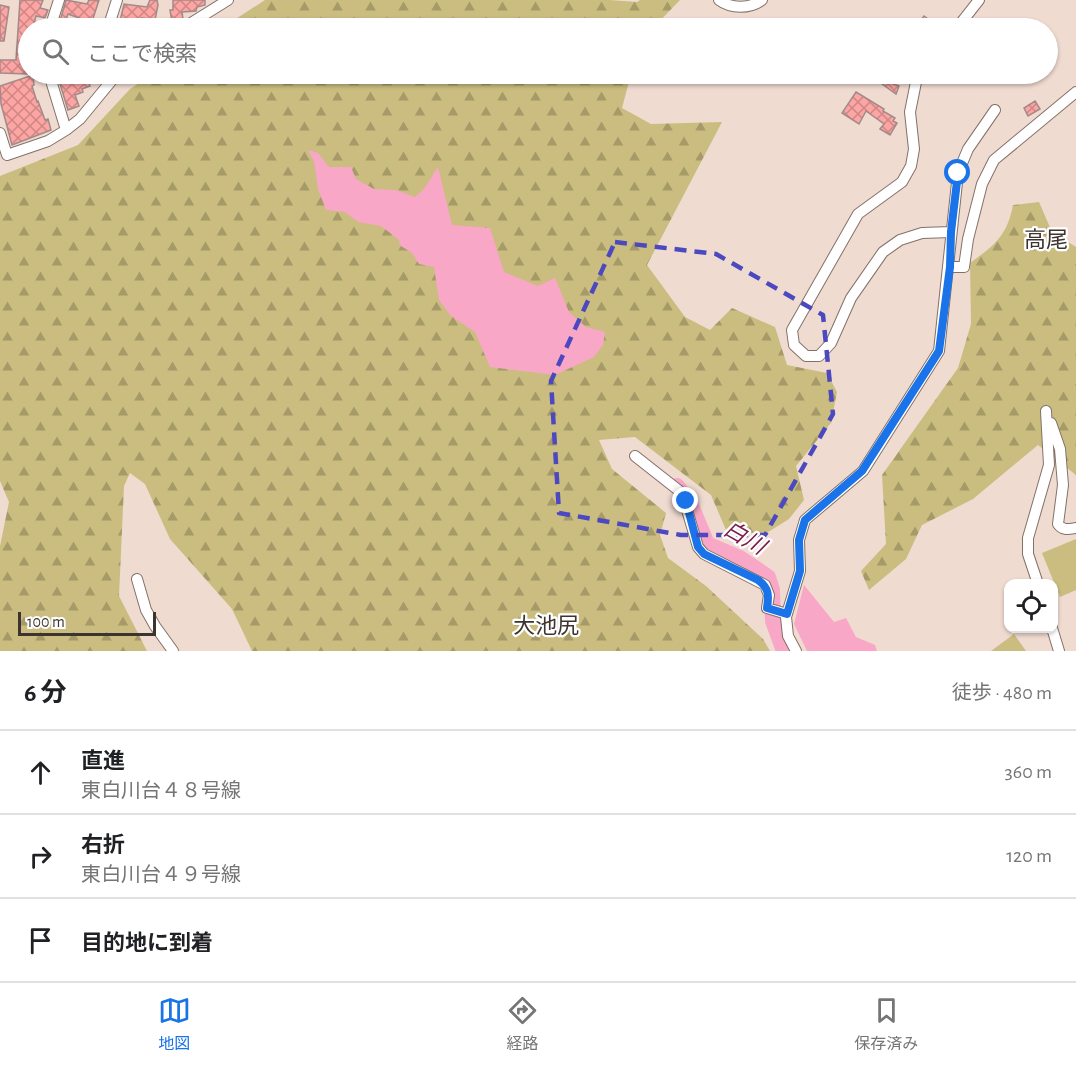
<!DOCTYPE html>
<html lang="ja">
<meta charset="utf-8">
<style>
body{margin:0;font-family:"Alegreya Sans","Noto Sans JP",sans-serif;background:#f2f2f2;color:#202124}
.controls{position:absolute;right:18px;bottom:18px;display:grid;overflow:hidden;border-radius:12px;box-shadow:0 2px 4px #0004}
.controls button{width:54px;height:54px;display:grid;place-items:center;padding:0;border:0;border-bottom:2px solid #e0e0e0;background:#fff;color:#202124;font:30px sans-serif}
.scale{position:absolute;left:18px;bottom:15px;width:138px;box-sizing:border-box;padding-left:6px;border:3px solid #3d3430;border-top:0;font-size:16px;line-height:21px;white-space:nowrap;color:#3d3430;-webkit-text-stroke:4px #fff;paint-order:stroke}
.stop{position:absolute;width:18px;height:18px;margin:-14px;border:4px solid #1a73e8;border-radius:50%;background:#fff}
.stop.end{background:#1a73e8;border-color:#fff;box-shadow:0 2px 6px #0008}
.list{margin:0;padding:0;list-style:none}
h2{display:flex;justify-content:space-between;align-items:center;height:78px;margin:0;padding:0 24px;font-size:26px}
h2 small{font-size:20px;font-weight:400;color:#757577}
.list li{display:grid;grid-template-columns:39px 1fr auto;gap:18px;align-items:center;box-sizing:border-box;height:84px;padding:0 24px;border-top:2px solid #e0e0e0}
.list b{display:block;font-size:22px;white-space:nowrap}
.list p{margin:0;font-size:20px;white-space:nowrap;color:#757577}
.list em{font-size:20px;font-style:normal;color:#757577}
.icon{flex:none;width:33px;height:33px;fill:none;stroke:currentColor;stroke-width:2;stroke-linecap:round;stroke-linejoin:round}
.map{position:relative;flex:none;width:1076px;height:651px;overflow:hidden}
.search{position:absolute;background:#fff;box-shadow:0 2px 4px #0004;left:18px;right:18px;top:18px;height:66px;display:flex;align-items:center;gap:15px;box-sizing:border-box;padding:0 21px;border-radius:33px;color:#757577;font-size:22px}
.sheet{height:330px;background:#fff}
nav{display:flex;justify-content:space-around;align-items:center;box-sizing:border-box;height:84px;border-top:2px solid #e0e0e0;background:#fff;font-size:16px;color:#757577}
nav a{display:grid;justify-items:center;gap:3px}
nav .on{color:#1a73e8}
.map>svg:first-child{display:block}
.forest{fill:url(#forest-firs)}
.garden{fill:#cabd7f}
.water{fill:#f9a7c6}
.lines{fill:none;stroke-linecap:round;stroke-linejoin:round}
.river{stroke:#f9a7c6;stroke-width:16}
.building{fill:url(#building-cross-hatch);stroke:#a18a89;stroke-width:1.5}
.street-casing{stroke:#837168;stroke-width:12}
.street{stroke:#fff;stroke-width:10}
.route{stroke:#1a73e8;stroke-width:8}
.marked{fill:none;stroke:#4c49c0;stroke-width:4.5;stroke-dasharray:12 8;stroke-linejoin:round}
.labels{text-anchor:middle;stroke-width:4.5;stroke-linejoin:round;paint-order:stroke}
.neighbourhood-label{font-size:22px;fill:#3d3430;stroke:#fff}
.water-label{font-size:22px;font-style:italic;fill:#7b1d4b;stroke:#fff}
</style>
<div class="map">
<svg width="1076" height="651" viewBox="0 0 1076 651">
<defs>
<pattern id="forest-firs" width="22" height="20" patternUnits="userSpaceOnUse" patternTransform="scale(1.5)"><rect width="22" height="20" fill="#cabd7f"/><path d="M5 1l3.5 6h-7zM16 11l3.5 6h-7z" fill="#a59a68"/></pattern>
<pattern id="building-cross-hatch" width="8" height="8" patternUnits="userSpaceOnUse" patternTransform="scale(1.5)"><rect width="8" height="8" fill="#fda5a3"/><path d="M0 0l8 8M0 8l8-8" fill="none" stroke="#ce8785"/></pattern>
</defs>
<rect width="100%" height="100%" fill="#f0dbd1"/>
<!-- forest -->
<path class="forest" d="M265,0H609L637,2L640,0H680L653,28H222Z
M153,74H631L622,108L651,124L722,122L647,265L685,317L710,330L732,308L775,327L787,365L827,373L837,392L831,423L796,466L804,500L789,519L765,534L726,530L711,495L635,437L599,440L612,469L666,513L660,535L668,558L706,586L763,639L770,651H252L232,609L170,539L145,484L130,473L124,486L119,596L147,651H0V546L9,502L0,481V176L78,145L130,89Z
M1039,202L1052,232L1076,247V475L1038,445L973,499L922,525L906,559L869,590L861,571L886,544L882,475L958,368L971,324L970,263C995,245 1007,236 1013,205Z"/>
<!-- garden -->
<path class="garden" d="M1076,539V590L1060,597L1042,553Z
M1014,634L1026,651H991Z"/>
<!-- water -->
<path class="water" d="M308,150L318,153L329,167H351L356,179L374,189L396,190L415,197L424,189L438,167L452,225L490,228L504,272L538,286L555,278L569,312L586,327L605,332L603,345L594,357L555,375L490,367L475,332L451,316L439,300L434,267L419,264L412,253L401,246L398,239L381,226L358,222L345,212L326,210L318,189L314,161Z
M804,585L834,622L846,618L856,637L875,645L877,651H807L794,624Z"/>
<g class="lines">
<!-- river -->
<path class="river" d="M677,486L690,503L707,544L740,558L768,577L772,590L773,621L784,651"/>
</g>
<!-- building -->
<path class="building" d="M20,0H43L40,8L48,10L45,18L36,16L33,28H28V74L0,73V60H16Z
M66,0L87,4L89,0H99L90,28H79L82,19L68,14L63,28H58Z
M150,0H157L158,5L155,20L142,18L147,28H116L118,20L120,21L124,4L147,7Z
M173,0H205V5L197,7L196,11L182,12L183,19L172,22L170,10H173Z
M0,5L9,7L4,41H0Z
M924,16L941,28H915Z
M57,74H64L66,80L86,74L90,86L82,89L83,92L75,95L79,106L68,110Z
M33,75L34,85L32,86L37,102L38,101L45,120L48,119L51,130L12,145L1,104L0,86Z
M879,79L899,86L896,94L878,81Z
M856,92L884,109L883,111L895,118L893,121L897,123L890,135L880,129L884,124L866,111L859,124L842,113Z
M1035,101L1040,109L1028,116L1024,108Z"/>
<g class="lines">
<!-- street casing -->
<g class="street-casing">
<path id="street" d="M719,0C731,9 750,9 762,0
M50,28L59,0
M108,28L117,0
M183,28L228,0
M957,28L979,0
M49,74L66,130
M920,74L917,77L910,112L914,149L911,166L902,182L858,214L792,330L794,345L806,356H819L831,343L851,298L883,252L900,240L922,233L951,232
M0,133L7,155L48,141L66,130L80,119L117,74
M950,267H964L968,239L982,184L994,160L1076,92
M1051,423L1060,449L1063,485L1058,524C1063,531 1069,529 1076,528
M635,456L682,493L698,547L704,554L765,585L769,595L767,608L787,614
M137,579L146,610L155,626L173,651
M1038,584L1028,554V538L1049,465L1046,411
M1052,628L1059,651
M796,651L788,636L786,617L800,571L799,540L805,520L863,471L939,351L958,173L968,149L995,110"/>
</g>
<!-- street -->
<use href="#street" class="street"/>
</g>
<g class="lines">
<!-- route -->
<path class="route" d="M686,501L698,547L704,554L758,580C769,588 769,595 767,608L787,614L800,571L799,540L805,520L862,471L939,351L950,267L951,232L958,173"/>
</g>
<!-- marked area -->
<path class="marked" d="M615,242L716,254L823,315L833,414L765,535H681L559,513L551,381Z"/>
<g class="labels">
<!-- neighbourhood labels -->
<g class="neighbourhood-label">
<text x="1046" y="247">高尾</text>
<text x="546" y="633">大池尻</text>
</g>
<!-- water labels -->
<g class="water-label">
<text transform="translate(745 537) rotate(30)" y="8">白川</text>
</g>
</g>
</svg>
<div class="controls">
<button><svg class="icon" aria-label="locate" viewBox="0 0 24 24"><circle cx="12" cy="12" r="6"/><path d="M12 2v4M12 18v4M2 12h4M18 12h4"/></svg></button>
</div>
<div class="scale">100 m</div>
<div class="stop" style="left:958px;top:173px"></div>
<div class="stop end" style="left:686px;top:501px"></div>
<div class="search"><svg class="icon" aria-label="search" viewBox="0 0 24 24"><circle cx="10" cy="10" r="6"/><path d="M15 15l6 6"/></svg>ここで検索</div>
</div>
<section class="sheet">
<h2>6 分<small>徒歩 · 480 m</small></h2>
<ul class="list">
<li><svg class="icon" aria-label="ahead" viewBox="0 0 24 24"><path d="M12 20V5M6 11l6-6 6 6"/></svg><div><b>直進</b><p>東白川台４８号線</p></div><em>360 m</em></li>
<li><svg class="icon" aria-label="right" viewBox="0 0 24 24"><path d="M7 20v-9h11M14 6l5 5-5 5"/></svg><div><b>右折</b><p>東白川台４９号線</p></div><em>120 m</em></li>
<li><svg class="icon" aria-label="arrive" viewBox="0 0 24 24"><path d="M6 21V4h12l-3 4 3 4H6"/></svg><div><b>目的地に到着</b></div></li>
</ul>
</section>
<nav>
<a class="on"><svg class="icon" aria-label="map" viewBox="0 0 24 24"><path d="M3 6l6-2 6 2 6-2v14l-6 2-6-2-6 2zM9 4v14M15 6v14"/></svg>地図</a>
<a><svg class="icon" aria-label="directions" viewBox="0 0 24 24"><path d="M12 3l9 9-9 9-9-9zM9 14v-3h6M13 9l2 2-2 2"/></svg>経路</a>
<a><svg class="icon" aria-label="saved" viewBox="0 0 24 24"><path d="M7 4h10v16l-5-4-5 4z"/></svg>保存済み</a>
</nav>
